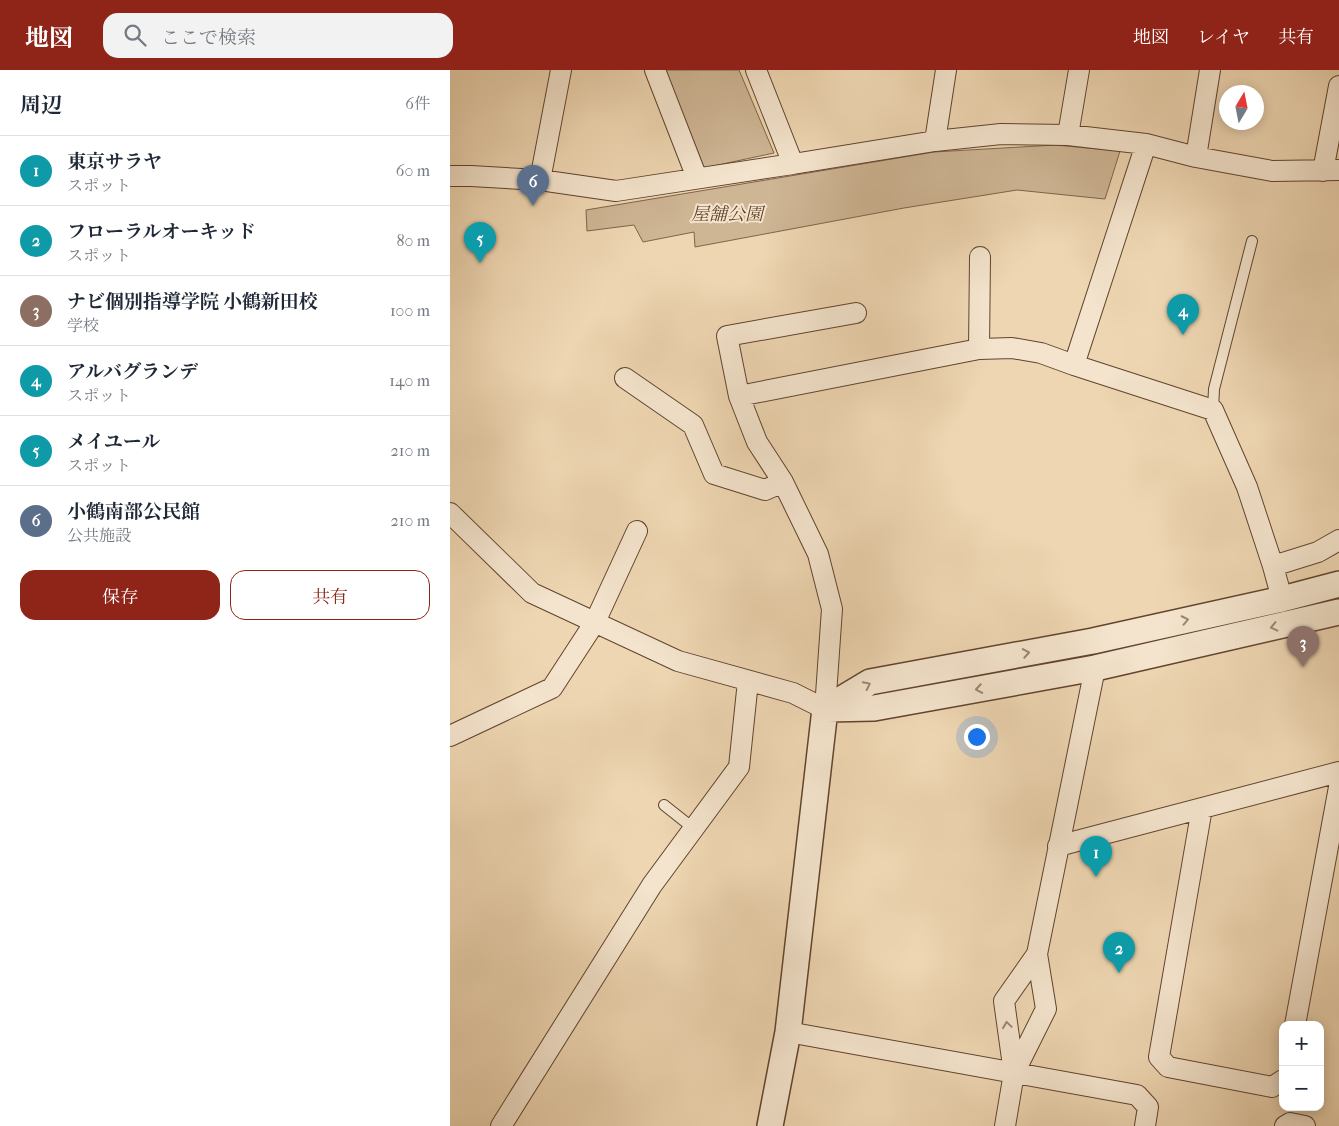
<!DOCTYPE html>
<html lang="ja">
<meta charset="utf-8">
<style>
body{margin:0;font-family:"IM FELL French Canon","Noto Serif JP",serif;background:#f2f2f3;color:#1f2937}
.controls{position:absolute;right:15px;bottom:15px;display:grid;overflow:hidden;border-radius:10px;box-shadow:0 2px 12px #0003}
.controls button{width:45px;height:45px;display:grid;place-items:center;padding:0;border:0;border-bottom:1px solid #e0e1e3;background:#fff;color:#1f2937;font:25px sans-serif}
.compass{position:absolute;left:769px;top:15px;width:45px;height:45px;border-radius:50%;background:#fff;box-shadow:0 2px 12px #0003;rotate:10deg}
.you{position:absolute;left:526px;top:666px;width:18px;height:18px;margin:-12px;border:4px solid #fff;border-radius:50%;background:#1a73e8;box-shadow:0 0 0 8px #1a73e833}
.badge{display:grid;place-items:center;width:32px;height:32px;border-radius:50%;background:#8f2418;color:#fff;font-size:16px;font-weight:700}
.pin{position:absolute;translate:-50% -41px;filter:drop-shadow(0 1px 2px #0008)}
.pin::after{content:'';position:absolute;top:26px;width:18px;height:15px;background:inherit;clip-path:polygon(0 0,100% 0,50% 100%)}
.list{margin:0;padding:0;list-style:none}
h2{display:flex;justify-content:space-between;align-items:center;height:65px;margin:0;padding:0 20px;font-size:21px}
h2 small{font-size:16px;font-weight:400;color:#747a83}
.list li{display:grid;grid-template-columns:32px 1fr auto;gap:15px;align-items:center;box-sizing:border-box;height:70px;padding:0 20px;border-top:1px solid #e0e1e3}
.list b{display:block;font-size:19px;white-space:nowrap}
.list p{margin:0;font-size:16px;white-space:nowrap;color:#747a83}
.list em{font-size:16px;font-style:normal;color:#747a83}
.actions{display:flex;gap:10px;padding:15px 20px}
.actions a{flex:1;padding:11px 0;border:1px solid #8f2418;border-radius:15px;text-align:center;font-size:18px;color:#8f2418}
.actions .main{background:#8f2418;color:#fff}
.icon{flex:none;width:28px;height:28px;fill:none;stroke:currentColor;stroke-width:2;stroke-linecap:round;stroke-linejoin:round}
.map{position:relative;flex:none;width:889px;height:1056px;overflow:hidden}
header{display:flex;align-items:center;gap:30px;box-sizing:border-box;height:70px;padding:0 25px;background:#8f2418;color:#fff}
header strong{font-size:24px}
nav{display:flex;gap:28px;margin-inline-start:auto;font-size:18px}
.search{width:350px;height:45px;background:#f2f2f3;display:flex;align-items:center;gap:12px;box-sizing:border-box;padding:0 18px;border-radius:15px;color:#747a83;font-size:19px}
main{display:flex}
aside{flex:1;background:#fff}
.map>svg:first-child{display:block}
.green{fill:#ceb594;stroke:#80644a}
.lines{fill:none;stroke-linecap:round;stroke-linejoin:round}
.service-casing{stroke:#60442d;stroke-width:12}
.minor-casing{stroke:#60442d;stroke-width:22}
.tertiary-casing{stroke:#60442d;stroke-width:28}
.service{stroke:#f4e4cd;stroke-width:10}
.minor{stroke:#f4e4cd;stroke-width:20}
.tertiary{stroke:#f4e4cd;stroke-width:25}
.oneway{stroke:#9c8671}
.labels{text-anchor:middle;stroke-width:4;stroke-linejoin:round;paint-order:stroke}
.park-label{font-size:18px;font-style:italic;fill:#60442d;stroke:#f4e4cd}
</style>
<header>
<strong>地図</strong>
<div class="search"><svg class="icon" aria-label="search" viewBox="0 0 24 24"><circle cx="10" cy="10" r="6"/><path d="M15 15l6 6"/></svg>ここで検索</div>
<nav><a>地図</a><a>レイヤ</a><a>共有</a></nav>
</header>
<main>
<aside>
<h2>周辺<small>6件</small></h2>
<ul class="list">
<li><span class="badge" style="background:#0f9aa8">1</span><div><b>東京サラヤ</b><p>スポット</p></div><em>60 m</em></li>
<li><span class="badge" style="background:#0f9aa8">2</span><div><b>フローラルオーキッド</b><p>スポット</p></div><em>80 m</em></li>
<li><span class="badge" style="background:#8d6e63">3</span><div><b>ナビ個別指導学院 小鶴新田校</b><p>学校</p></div><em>100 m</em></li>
<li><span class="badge" style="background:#0f9aa8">4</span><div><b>アルバグランデ</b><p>スポット</p></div><em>140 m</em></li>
<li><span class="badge" style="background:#0f9aa8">5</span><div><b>メイユール</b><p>スポット</p></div><em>210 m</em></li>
<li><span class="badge" style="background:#5c6f8a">6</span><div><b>小鶴南部公民館</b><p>公共施設</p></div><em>210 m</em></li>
</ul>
<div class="actions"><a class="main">保存</a><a>共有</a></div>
</aside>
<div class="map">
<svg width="889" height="1056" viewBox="0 0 889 1056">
<rect width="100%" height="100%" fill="#eed6b2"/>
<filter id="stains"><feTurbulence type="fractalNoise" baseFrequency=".004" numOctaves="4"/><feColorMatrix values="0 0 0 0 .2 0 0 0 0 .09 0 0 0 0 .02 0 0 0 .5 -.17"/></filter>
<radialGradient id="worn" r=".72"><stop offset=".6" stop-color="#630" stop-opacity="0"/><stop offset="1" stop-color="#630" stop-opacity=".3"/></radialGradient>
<!-- green -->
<path class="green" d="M215,0H289L324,83L254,98Z
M605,75L670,81L655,129L567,120L454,138L245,177L244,162L193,172L184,155L137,161L136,140L484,82Z"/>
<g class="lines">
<!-- service casing -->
<g class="service-casing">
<path id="service" d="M763,340L764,319L802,171
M214,735L243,758"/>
</g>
<!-- minor casing -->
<g class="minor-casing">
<path id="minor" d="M205,0L247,108
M306,0L343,94L485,71L496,0
M618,65L629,0
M485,71L551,64L618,65L696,74L746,87L822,101L889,100
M746,87L760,0
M873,101L889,16
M0,106H21L90,110L166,121L343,94
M90,110L111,0
M529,279L530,187
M624,295L763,340L797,417L823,496
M175,308L243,355L264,404L315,420L333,412
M289,326L529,279L562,278L591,283L624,295L696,74
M0,443L82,523L228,591L343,623L375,639L382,539L368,484L333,412L307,372L289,326L277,266L406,243
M832,529L823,496L868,482L889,470
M0,666L102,618L145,552L187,461
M752,738L709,987L718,997L822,1017L833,1010
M608,776L889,702
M845,955L889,717
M338,962L687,1025L698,1037L695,1056
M564,1003L554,931L587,884
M51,1056L202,815L289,697L298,611
M555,1056L564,1003L596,939L587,884L645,598
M835,1056L840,1053L855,1056"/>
</g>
<!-- tertiary casing -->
<g class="tertiary-casing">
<path id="tertiary" d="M375,639L420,612L643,571L832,529L889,514
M377,639L424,638L645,598L889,542
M320,1056L338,962L375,639"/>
</g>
<!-- service -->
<use href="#service" class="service"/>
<!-- minor -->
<use href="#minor" class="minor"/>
<!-- tertiary -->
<use href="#tertiary" class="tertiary"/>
</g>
<!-- one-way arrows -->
<defs><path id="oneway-chevron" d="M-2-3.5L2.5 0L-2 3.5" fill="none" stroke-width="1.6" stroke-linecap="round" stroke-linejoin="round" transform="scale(1.25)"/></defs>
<g class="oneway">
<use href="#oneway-chevron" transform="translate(735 550) rotate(-12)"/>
<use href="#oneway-chevron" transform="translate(824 557) rotate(167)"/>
<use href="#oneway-chevron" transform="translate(576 583) rotate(-10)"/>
<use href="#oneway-chevron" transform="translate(417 615) rotate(-26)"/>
<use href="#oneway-chevron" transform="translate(529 619) rotate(170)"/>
<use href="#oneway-chevron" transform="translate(557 955) rotate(-98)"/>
</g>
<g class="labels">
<!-- park labels -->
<g class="park-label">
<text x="277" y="150">屋舗公園</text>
</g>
</g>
<rect width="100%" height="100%" filter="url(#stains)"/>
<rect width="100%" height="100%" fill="url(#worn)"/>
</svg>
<div class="controls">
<button>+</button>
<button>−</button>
</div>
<svg class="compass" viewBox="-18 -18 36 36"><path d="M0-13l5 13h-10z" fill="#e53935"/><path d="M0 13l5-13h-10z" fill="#747a83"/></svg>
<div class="you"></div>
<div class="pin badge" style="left:646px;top:807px;background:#0f9aa8">1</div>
<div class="pin badge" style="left:669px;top:903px;background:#0f9aa8">2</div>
<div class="pin badge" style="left:853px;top:597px;background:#8d6e63">3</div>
<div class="pin badge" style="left:733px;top:265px;background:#0f9aa8">4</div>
<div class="pin badge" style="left:30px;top:193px;background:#0f9aa8">5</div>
<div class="pin badge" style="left:83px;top:136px;background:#5c6f8a">6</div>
</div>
</main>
